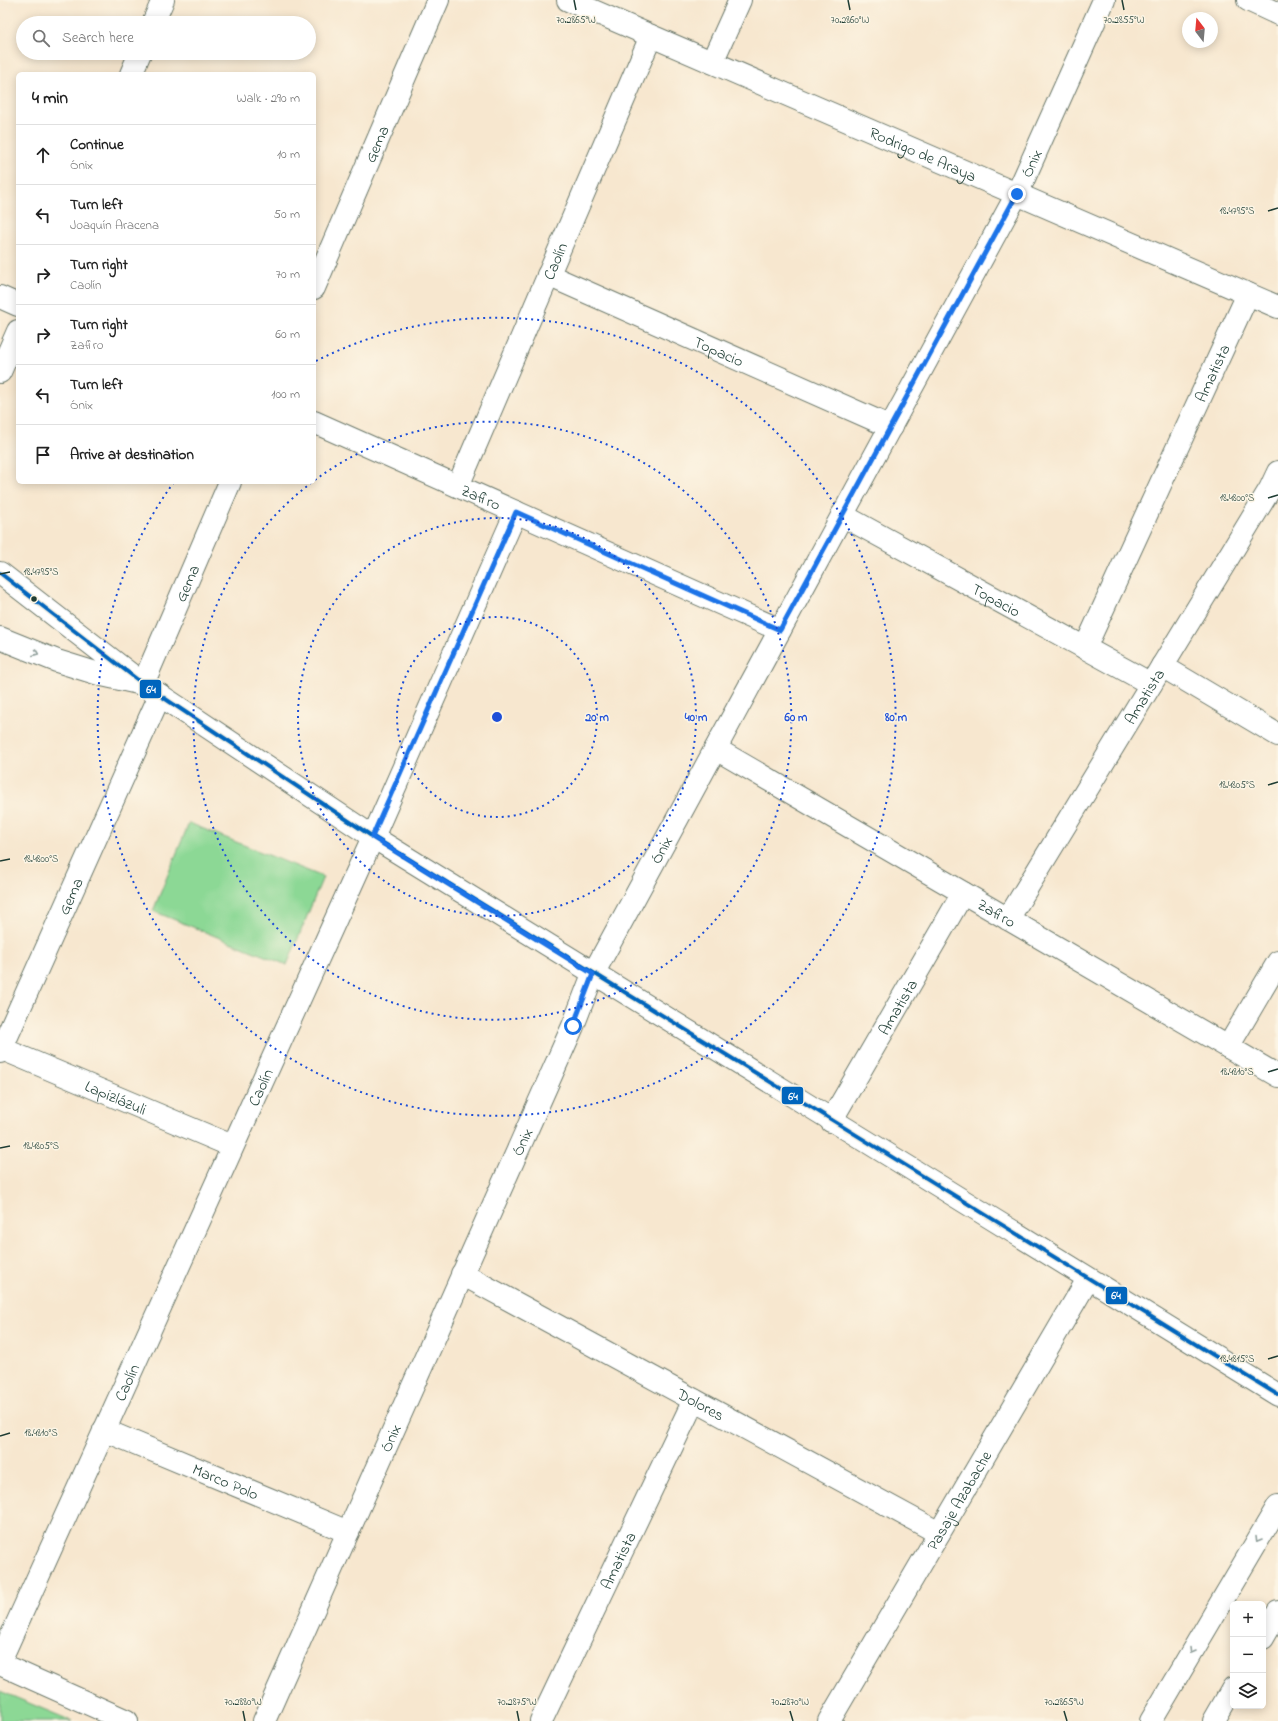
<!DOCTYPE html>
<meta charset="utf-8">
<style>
body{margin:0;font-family:"Indie Flower",sans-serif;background:#f2f2f2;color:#222}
.controls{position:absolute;right:12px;bottom:12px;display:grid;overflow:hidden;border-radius:6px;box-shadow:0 2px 10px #0003}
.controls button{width:36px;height:36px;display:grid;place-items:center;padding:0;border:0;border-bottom:1px solid #e0e0e0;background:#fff;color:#222;font:20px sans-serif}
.compass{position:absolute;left:1182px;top:12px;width:36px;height:36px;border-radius:50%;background:#fff;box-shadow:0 2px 10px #0003;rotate:344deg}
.stop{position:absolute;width:12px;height:12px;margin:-9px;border:3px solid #1a73e8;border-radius:50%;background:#fff}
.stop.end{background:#1a73e8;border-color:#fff;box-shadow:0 1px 4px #0008}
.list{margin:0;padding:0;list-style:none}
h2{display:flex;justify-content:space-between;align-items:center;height:52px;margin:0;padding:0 16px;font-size:17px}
h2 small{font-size:13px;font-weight:400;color:#767676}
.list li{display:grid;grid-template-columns:26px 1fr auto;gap:12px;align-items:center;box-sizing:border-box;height:60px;padding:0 16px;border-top:1px solid #e0e0e0}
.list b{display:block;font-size:15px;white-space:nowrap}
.list p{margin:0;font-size:13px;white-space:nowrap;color:#767676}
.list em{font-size:13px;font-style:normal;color:#767676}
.icon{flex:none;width:22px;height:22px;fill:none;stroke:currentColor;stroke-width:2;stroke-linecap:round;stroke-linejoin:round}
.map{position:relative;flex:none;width:1278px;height:1721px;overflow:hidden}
.search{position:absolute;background:#fff;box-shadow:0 2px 10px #0003;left:16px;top:16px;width:300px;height:44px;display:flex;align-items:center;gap:10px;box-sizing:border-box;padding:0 14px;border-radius:22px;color:#767676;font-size:15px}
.panel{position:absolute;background:#fff;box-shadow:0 2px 10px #0003;left:16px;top:72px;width:300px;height:412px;border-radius:6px}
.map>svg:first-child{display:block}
.green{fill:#8cd895;stroke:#568a64}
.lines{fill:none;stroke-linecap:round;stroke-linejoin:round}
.minor-casing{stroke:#6b786a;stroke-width:24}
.tertiary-casing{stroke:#6b786a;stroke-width:24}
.secondary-casing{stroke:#6b786a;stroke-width:24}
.minor{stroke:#fff;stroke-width:22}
.tertiary{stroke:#fff;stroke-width:22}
.secondary{stroke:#fff;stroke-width:22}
.bus-1-casing{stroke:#fcf5e5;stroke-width:7}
.bus-1{stroke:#0065bd;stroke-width:4}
.oneway{stroke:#8f9e9a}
.route{stroke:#1a73e8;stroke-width:5}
.ticks{fill:none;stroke:#1f3d34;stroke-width:1.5}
.ring{fill:none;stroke:#1d4ed8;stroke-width:2;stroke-dasharray:2 4}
.bus-dot{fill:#1f3d34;stroke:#fcf5e5;stroke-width:1.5}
.labels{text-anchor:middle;stroke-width:3;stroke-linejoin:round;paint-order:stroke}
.street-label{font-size:16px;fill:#1f3d34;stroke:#fcf5e5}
.ticks-label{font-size:10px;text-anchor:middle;fill:#1f3d34;stroke:#fcf5e5;stroke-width:3;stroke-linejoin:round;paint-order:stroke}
.centre{fill:#1d4ed8;stroke:#fcf5e5;stroke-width:2}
.ring-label{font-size:12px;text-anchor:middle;font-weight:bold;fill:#1d4ed8;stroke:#fcf5e5;stroke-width:3;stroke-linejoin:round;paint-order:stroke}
.line-badge{stroke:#fcf5e5;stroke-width:1.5}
.badge-label{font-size:11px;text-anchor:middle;font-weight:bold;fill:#fff}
</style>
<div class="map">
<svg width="1278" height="1721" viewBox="0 0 1278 1721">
<rect width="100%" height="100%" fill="#fcf5e5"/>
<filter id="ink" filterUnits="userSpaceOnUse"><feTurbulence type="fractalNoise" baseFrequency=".025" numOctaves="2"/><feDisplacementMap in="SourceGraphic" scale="8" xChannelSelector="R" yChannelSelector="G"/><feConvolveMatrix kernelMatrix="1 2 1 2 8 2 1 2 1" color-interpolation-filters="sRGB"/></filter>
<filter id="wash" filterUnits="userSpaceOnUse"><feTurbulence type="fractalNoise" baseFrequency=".012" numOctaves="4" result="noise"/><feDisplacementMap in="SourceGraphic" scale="16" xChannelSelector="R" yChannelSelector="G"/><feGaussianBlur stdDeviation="0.9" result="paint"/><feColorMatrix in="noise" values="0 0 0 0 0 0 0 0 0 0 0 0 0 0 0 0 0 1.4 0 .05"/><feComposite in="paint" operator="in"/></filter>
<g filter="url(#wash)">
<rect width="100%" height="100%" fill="#f7e7cf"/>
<!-- green -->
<path class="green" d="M189,823L323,877L287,965L153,911Z
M0,1691L72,1721H0Z"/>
</g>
<g filter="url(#ink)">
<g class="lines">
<!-- minor casing -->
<g class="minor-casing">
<g id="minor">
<path id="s1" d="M568,0L1278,307"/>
<path d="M1248,0L1278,14"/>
<path d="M712,62L740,0"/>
<path id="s2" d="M548,275L891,427"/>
<path id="s3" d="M314,288L438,0"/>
<path d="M0,297L18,305"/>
<path id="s4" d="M314,422L780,630"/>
<path id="s5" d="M458,486L651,36"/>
<path id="s6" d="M842,515L1151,684"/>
<path id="s7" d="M1085,648L1248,294"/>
<path d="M1162,666L1278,735"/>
<path id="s8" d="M143,684L230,482"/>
<path id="s9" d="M716,749L1278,1076"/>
<path id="s10" d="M1008,919L1270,489L1278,472"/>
<path d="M1228,1047L1278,962"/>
<path id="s11" d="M0,1048L232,1146"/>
<path id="s12" d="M0,1052L160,695"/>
<path id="s13" d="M831,1121L963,893"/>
<path id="s14" d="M462,1274L939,1533"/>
<path id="s15" d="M104,1430L348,1532"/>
<path id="s16" d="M0,1661L373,837L516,512"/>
<path d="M0,1664L127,1721"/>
<path id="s17" d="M264,1721L573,1026L593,974L1017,194L1104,0"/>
<path id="s18" d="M541,1721L694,1400"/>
<path id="s19" d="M829,1721L1088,1279"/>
</g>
</g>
<!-- tertiary casing -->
<g class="tertiary-casing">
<path id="tertiary" d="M153,23L163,0
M131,74L140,53
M0,372L18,331
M0,573L143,684L373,837L1278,1395
M0,638L57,661L102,675L138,683"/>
</g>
<!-- secondary casing -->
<g class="secondary-casing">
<path id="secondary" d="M1263,1638L1278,1612
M1151,1721L1278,1506
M1214,1721L1233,1688"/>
</g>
<!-- minor -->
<use href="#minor" class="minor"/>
<!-- tertiary -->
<use href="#tertiary" class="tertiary"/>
<!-- secondary -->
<use href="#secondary" class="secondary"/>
<!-- bus-1 casing -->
<g class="bus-1-casing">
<path id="bus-1" d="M0,573L143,684L373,837L1278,1395"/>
</g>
<!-- bus-1 -->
<use href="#bus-1" class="bus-1"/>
</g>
<!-- one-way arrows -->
<defs><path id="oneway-chevron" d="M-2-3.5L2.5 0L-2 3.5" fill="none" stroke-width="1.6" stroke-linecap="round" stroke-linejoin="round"/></defs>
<g class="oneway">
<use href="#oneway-chevron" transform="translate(36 653) rotate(22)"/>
<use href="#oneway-chevron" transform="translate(1258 1540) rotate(121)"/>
<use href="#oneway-chevron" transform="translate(1192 1651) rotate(121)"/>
</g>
</g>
<g class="lines" filter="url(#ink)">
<!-- route -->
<path class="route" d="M573,1026L593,974L372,837L516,512L780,630L1017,194"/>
</g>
<!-- ticks -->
<path class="ticks" d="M574,0L576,10M848,0L850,10M1122,0L1124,10M1268,211L1278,208M1268,498L1278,495M0,574L10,572M1268,785L1278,782M0,861L10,859M1268,1072L1278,1069M0,1148L10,1146M1268,1359L1278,1356M0,1436L10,1433M243,1711L245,1721M517,1711L519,1721M790,1711L793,1721M1064,1711L1067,1721"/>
<!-- distance rings -->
<g class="ring">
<circle cx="497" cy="717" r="100"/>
<circle cx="497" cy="717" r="199"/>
<path d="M315 480A299 299 0 1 1 311 483"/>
<path d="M316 361A399 399 0 1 1 174 482"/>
</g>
<!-- markers -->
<circle class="bus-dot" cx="34" cy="599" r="3.5"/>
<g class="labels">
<!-- street labels -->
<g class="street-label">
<text dy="6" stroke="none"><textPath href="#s3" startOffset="157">Gema</textPath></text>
<text dy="6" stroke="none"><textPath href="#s1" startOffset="387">Rodrigo de Araya</textPath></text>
<text dy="6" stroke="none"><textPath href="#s17" startOffset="1738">Ónix</textPath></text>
<text dy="6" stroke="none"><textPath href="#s5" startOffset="245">Caolín</textPath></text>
<text dy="6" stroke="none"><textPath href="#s2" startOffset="187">Topacio</textPath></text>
<text dy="6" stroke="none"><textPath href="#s7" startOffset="303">Amatista</textPath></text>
<text dy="6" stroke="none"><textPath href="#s4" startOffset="183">Zafiro</textPath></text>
<text dy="6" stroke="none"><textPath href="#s8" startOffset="110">Gema</textPath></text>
<text dy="6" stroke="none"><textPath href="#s6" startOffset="176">Topacio</textPath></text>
<text dy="6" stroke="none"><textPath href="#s10" startOffset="261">Amatista</textPath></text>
<text dy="6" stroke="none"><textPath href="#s17" startOffset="958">Ónix</textPath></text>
<text dy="6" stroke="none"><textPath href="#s12" startOffset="171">Gema</textPath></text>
<text dy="6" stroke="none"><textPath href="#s9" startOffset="325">Zafiro</textPath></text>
<text dy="6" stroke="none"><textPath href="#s13" startOffset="132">Amatista</textPath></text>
<text dy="6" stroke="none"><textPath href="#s16" startOffset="630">Caolín</textPath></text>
<text dy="6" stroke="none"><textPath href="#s11" startOffset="126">Lapizlázuli</textPath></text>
<text dy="6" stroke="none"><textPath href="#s17" startOffset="634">Ónix</textPath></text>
<text dy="6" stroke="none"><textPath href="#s16" startOffset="306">Caolín</textPath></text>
<text dy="6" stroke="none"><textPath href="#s14" startOffset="272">Dolores</textPath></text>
<text dy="6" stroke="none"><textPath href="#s17" startOffset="310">Ónix</textPath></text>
<text dy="6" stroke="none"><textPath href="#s15" startOffset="132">Marco Polo</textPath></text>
<text dy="6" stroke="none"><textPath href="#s19" startOffset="256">Pasaje Azabache</textPath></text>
<text dy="6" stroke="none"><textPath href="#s18" startOffset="178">Amatista</textPath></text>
</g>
</g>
<g class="ticks-label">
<text x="576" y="23">70.2865°W</text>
<text x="850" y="23">70.2860°W</text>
<text x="1124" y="23">70.2855°W</text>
<text x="1237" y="214">18.4795°S</text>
<text x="1237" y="501">18.4800°S</text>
<text x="41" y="575">18.4795°S</text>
<text x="1237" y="788">18.4805°S</text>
<text x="41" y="862">18.4800°S</text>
<text x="1237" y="1075">18.4810°S</text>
<text x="41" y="1149">18.4805°S</text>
<text x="1237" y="1362">18.4815°S</text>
<text x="41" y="1436">18.4810°S</text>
<text x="243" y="1705">70.2880°W</text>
<text x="517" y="1705">70.2875°W</text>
<text x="790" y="1705">70.2870°W</text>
<text x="1064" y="1705">70.2865°W</text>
</g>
<circle cx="497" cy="717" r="6" class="centre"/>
<g class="ring-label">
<text x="597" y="721">20 m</text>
<text x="696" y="721">40 m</text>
<text x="796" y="721">60 m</text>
<text x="896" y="721">80 m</text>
</g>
<g class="line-badge">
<rect x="139" y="679" width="23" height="20" rx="4" fill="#0065bd"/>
<rect x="781" y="1086" width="23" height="19" rx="4" fill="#0065bd"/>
<rect x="1105" y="1286" width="23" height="19" rx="4" fill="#0065bd"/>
</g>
<g class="badge-label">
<text x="151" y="693">64</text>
<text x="793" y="1100">64</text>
<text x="1116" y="1299">64</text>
</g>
</svg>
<div class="controls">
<button>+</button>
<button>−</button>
<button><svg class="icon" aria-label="layers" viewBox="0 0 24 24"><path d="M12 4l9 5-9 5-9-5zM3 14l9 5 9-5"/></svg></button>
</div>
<svg class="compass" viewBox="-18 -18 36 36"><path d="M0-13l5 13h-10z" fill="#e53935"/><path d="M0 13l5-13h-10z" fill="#767676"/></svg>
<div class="stop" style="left:573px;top:1026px"></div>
<div class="stop end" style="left:1017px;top:194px"></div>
<div class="search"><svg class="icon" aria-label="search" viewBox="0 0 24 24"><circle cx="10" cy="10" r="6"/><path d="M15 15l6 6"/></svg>Search here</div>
<section class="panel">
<h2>4 min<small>Walk · 290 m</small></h2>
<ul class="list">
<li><svg class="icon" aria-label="ahead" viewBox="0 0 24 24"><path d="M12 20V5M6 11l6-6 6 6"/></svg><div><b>Continue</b><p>Ónix</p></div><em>10 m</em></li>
<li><svg class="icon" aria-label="left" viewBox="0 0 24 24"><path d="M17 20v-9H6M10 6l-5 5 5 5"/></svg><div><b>Turn left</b><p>Joaquín Aracena</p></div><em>50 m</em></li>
<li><svg class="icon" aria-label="right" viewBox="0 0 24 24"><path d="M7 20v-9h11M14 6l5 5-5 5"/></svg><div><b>Turn right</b><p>Caolín</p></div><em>70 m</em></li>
<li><svg class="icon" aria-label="right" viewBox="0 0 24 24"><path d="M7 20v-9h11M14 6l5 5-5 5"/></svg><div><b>Turn right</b><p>Zafiro</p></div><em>60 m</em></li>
<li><svg class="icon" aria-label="left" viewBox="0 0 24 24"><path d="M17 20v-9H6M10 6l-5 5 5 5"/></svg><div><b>Turn left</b><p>Ónix</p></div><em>100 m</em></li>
<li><svg class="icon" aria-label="arrive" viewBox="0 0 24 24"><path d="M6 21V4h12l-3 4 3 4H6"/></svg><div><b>Arrive at destination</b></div></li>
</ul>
</section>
</div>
